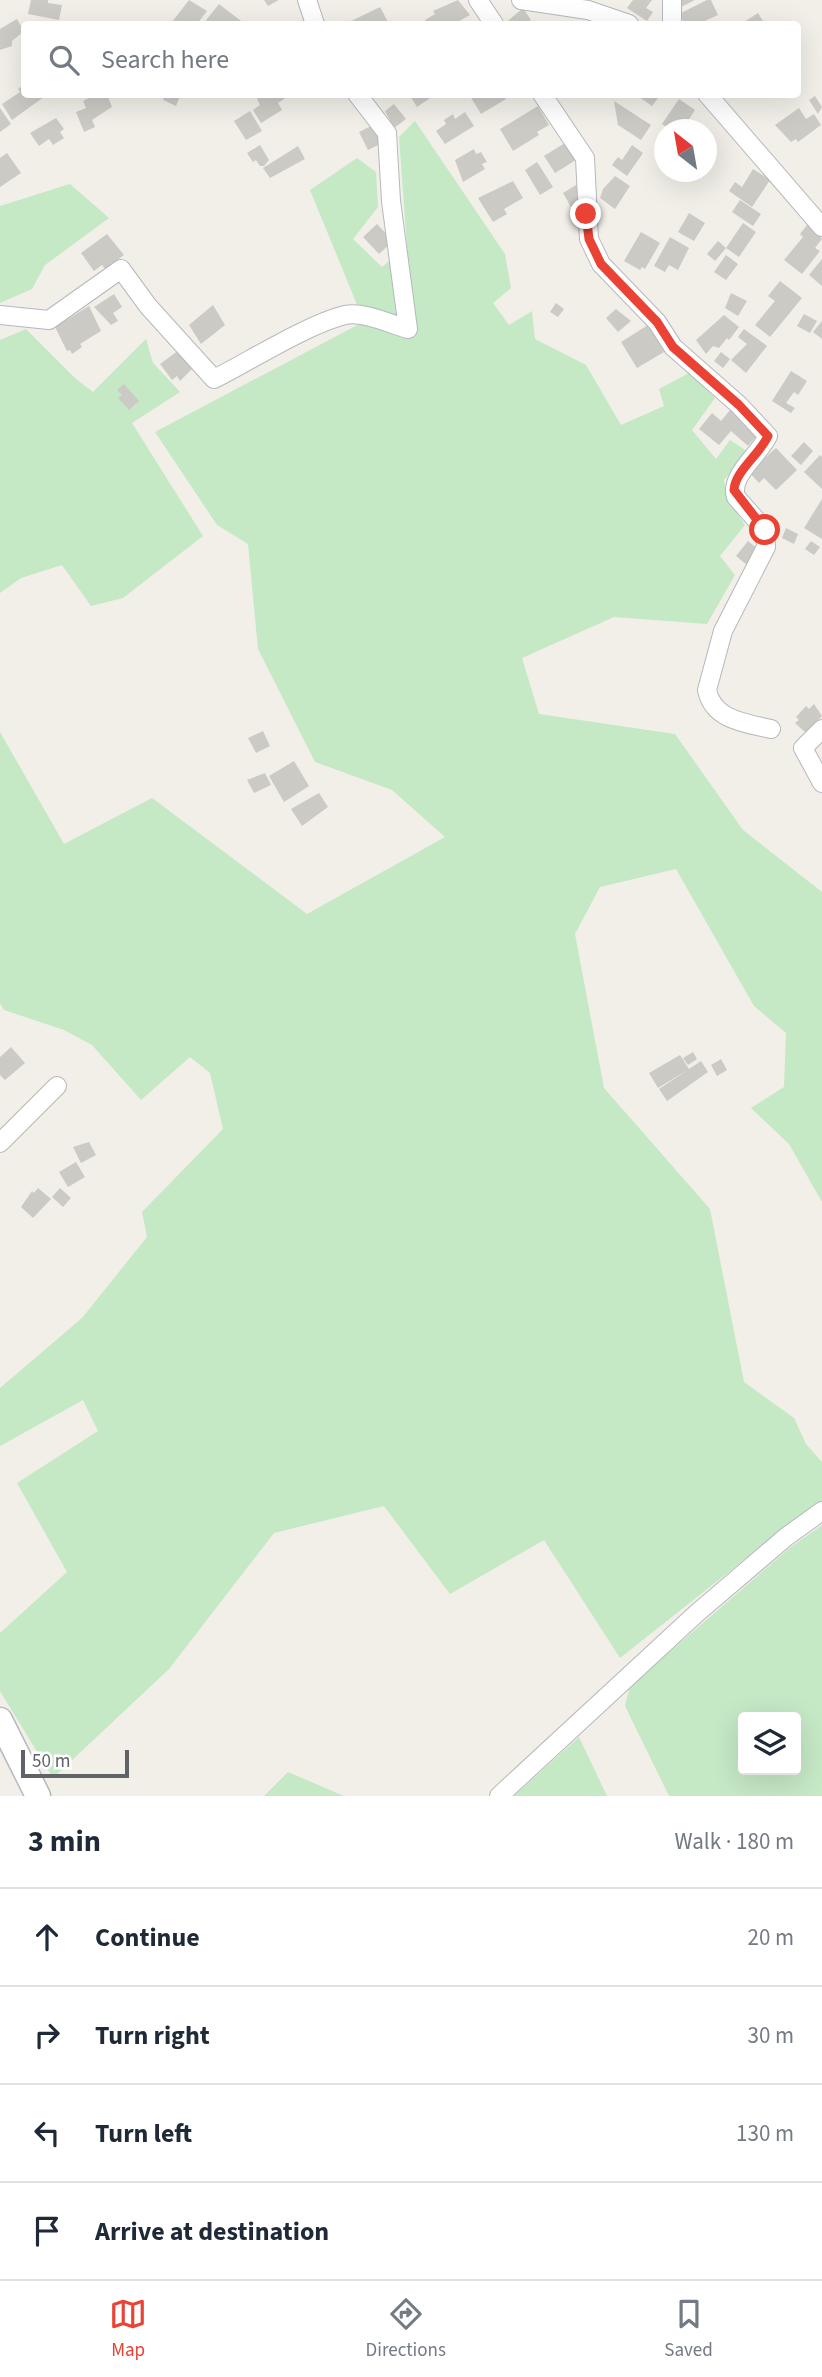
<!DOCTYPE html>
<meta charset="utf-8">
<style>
body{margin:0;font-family:"Source Sans 3",sans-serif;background:#f6f6f7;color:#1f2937}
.controls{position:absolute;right:21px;bottom:21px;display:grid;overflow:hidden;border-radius:7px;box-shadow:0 7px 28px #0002}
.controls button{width:63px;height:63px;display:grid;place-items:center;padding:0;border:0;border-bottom:2px solid #e0e1e3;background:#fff;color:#1f2937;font:35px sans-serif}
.compass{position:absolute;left:654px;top:119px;width:63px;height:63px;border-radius:50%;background:#fff;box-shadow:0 7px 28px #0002;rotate:329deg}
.scale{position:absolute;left:21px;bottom:18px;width:108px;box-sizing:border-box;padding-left:7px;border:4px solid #5f6368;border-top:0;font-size:19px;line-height:24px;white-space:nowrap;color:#5f6368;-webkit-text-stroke:5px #fff;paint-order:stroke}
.stop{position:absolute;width:21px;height:21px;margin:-16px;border:5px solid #ea4335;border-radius:50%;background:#fff}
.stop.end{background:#ea4335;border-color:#fff;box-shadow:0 2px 7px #0008}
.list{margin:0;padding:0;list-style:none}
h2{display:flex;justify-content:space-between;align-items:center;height:91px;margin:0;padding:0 28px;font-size:30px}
h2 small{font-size:23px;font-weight:400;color:#747a83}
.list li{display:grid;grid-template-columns:46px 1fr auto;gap:21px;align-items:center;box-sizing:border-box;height:98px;padding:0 28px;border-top:2px solid #e0e1e3}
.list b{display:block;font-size:26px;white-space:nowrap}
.list em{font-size:23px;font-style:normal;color:#747a83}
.icon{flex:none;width:38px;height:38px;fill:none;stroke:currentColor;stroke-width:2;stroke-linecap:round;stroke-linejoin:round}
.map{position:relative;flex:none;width:822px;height:1796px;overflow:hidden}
.search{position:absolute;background:#fff;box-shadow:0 7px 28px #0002;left:21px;right:21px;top:21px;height:77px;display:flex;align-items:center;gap:18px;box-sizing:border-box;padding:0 24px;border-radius:7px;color:#747a83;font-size:26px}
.sheet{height:483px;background:#fff}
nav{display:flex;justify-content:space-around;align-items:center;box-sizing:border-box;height:98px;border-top:2px solid #e0e1e3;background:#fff;font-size:19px;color:#747a83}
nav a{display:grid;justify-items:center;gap:4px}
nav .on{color:#ea4335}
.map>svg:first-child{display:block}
.green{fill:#c5e8c5;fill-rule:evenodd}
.building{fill:#cccac5}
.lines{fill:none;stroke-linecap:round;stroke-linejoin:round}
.street-casing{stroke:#b5b8bc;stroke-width:20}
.secondary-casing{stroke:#b6babf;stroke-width:27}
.street{stroke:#fff;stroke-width:18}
.secondary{stroke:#fff;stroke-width:24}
.route{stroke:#ea4335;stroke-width:9}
</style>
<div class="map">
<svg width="822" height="1796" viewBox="0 0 822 1796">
<rect width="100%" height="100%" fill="#f1efe8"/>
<!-- green -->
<path class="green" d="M415,121L505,254L511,288L493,303L509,325L532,311L535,339L586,365L621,425L664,406L659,389L689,373L715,398L692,430L716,459L730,440L748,452L724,480L727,498L745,525L720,556L735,575L707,624L614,617L522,658L539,714L675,734L743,830L822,892V1202L789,1144L751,1108L784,1087L786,1033L754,1006L676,869L600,887L575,934L604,1088L710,1209L744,1382L794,1418L806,1444L822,1462V1503L803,1513L620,1658L544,1540L450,1594L384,1506L274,1533L169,1669L53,1778L0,1691V1633L67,1572L17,1483L98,1431L83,1400L0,1446V1388L82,1318L147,1237L142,1212L223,1129L210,1073L190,1057L141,1100L92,1045L64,1030L4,1010L0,1003V732L64,844L152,798L307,914L445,837L392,790L315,762L258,649L248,544L217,525L155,432L380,313L358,307L310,190L357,158L376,172L378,207L353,239L382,267L407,246L399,137Z
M70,184L109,218L45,265L32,289L0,303V206Z
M26,329L76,379L93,392L146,339L153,363L180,392L132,423L203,536L123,598L91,606L62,565L21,578L0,593V340Z
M822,1525V1796H669L625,1706L630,1686L791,1547ZM743,1717H796V1770H743Z
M579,1737L607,1796H514Z
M288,1772L344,1796H264Z"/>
<!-- building -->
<path class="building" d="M31,0H48V3L62,5L59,20L28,14Z
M189,0L207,11L197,24H175L172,22Z
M264,0H279L268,6Z
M458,0L470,15L454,24H428L425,20L435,14L433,11Z
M633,0H652L646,8L653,12L647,21L627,8Z
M680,0H695L681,7Z
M707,0H711L718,15L698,24H685L679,14Z
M219,4L245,24H203Z
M380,7L388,22L383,24H345Z
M523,8L531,20L524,24H504Z
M758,13L765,24H741Z
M17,19L24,31L12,41V46L0,50V29Z
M24,84V94H48L12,120L2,104L20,92L18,89Z
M96,94L100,97L107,94L112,107L92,120L95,127L84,132L76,112L86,108L83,101Z
M165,94H181L176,106L163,100Z
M265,94H291L278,103L282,110L261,123L253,110L260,105L257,99Z
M409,94H436L417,107Z
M473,94H503L506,99L481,114L470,96Z
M635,94H653L658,98L652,106Z
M815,96L822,107L818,114L809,100Z
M679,99L695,110L682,130H670L662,124Z
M614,101L651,125L641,140L618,125Z
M394,104L406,119L394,128L385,111Z
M538,106L549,125L537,132L539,135L513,151L500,129Z
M0,108L11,124L0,132Z
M799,108L806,119L814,114L821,125L798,142L796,139L791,142L775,125Z
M250,111L262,131L246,140L234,121Z
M465,112L474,126L445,144L436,131L446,124L444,120L453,114L455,119Z
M56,118L64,129L60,132L64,138L53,145L49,139L39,146L30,133Z
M371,126L386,141L368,150L359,132Z
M568,141L579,158L555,173L544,156Z
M260,145L269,160L264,166H260L256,160L253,162L247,153Z
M632,145L643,153L627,176L612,165L618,157L622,160Z
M298,146L305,159L270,178L263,168Z
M474,149L476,154L481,152L487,162L482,164L485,169L463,182L455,160Z
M7,153L21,173L0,187V158Z
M537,162L553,187L540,195L525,170Z
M753,169L770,180L752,207L729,191L735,182L742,187Z
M615,176L630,186L615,209L600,198L603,189Z
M513,181L523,198L504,209L507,214L493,222L478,198Z
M576,185L584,199L571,207L563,193Z
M740,200L761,214L753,226L732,212Z
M689,213L705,223L694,241L678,232Z
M810,221L822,239L815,248L820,251L802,274L784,260L803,237L800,234Z
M743,223L756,232L739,257L726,248Z
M377,224L393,241L379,254L363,237Z
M641,232L660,243L645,269L642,267L640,270L624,261Z
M107,234L124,255L105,269L102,265L94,271L81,253Z
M670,237L689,248L678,270L669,265L665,272L654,266Z
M718,241L726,248L715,261L707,254Z
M726,255L738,264L726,280L714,272Z
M822,259V286L809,275Z
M780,281L802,298L770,337L755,325L775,301L768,296Z
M731,293L747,301L738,316L725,308Z
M114,294L122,307L113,313L118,321L111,325L94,307Z
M556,303L564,309L558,317L550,312Z
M213,305L225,325L201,344L189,325Z
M89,306L101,331L80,344L82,347L72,354L70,350L67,351L55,327Z
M616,309L631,321L618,332L606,318Z
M804,314L817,321L810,333L797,326Z
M724,315L739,327L729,340L727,338L719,348L713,346L706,354L696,340Z
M822,321V339L813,332Z
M648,325L664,352L637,368L621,342Z
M744,329L767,346L746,373L731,360L747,344L738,337Z
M179,350L193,368L180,381L177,376L172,380L160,364Z
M721,352L730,359L723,368L714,361Z
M791,371L807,381L798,395L794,392L786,403L795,408L791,413L772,401Z
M124,384L139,401L129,410L118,398L122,395L117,390Z
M730,410L759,433L748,446L731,431L719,445L699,429L712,413L721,421Z
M804,442L813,451L801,465L791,456Z
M776,448L797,470L776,490L764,478L759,483L749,472Z
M820,455L822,457V489L804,472Z
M822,499V539L804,528Z
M786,528L798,534L794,544L782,538Z
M748,541L759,550L747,565L736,556Z
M811,541L820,547L814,555L805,549Z
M814,704L822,716L806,733L795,723L799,720L796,717L806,706L809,709Z
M263,731L270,746L256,753L248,738Z
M294,761L309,786L284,802L269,776Z
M265,773L271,785L254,793L247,780Z
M319,793L328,807L302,826L291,809Z
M11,1047L25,1063L5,1080L0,1075V1057Z
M693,1052L697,1059L688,1065L683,1058Z
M680,1055L689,1069L658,1088L649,1073Z
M721,1059L727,1070L717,1076L711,1065Z
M701,1061L708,1072L667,1101L659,1089Z
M89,1142L96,1155L81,1163L73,1147Z
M76,1162L85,1177L68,1187L59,1172Z
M38,1188L51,1199L33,1218L21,1207L32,1191L34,1193Z
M60,1188L71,1198L63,1207L52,1197Z"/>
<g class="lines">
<!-- street casing -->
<g class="street-casing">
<path id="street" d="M307,0L315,24
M478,0L494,24
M521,0L588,10L629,24
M672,0V24
M542,94L585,158L589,239L601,264L657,322L673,347L739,405L768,436C759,455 729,476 736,497L765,530L766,547L723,631L707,690C713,720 745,723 771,729
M707,94L822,227
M0,315L49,320L121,269L148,306L214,379C250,361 308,324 345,315C363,311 390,324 408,329L391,201L387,133L357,94
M822,729L803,748L822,783
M0,1143L57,1086
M499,1796L697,1613L786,1537L822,1511"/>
</g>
<!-- secondary casing -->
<g class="secondary-casing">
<path id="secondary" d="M0,1720L38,1796"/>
</g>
<!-- street -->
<use href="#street" class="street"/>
<!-- secondary -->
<use href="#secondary" class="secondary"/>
</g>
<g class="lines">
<!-- route -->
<path class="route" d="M586,214L589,239L601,264L657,322L673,347L739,405L768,436C760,454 735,471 734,490L765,530"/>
</g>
</svg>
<div class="controls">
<button><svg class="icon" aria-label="layers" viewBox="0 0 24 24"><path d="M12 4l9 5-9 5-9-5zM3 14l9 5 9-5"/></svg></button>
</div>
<svg class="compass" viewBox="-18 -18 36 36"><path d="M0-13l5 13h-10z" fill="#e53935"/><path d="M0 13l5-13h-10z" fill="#747a83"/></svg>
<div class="scale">50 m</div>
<div class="stop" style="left:765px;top:530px"></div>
<div class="stop end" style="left:586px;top:214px"></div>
<div class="search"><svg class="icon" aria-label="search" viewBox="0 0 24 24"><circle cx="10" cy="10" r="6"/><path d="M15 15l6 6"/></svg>Search here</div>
</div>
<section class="sheet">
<h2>3 min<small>Walk · 180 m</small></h2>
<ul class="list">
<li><svg class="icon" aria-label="ahead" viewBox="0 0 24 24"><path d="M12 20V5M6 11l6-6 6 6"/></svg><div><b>Continue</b></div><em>20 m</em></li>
<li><svg class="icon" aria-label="right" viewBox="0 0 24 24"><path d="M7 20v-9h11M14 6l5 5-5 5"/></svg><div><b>Turn right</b></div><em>30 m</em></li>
<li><svg class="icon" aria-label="left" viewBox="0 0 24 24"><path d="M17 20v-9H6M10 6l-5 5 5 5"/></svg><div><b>Turn left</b></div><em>130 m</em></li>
<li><svg class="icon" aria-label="arrive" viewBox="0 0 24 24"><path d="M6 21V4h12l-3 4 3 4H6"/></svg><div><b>Arrive at destination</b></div></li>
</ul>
</section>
<nav>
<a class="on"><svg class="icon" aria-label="map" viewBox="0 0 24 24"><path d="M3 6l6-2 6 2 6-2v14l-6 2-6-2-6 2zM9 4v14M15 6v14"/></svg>Map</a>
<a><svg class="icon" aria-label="directions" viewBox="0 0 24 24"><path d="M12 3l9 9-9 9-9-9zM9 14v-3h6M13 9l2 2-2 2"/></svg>Directions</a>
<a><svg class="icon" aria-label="saved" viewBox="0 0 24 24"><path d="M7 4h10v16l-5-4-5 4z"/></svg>Saved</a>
</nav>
